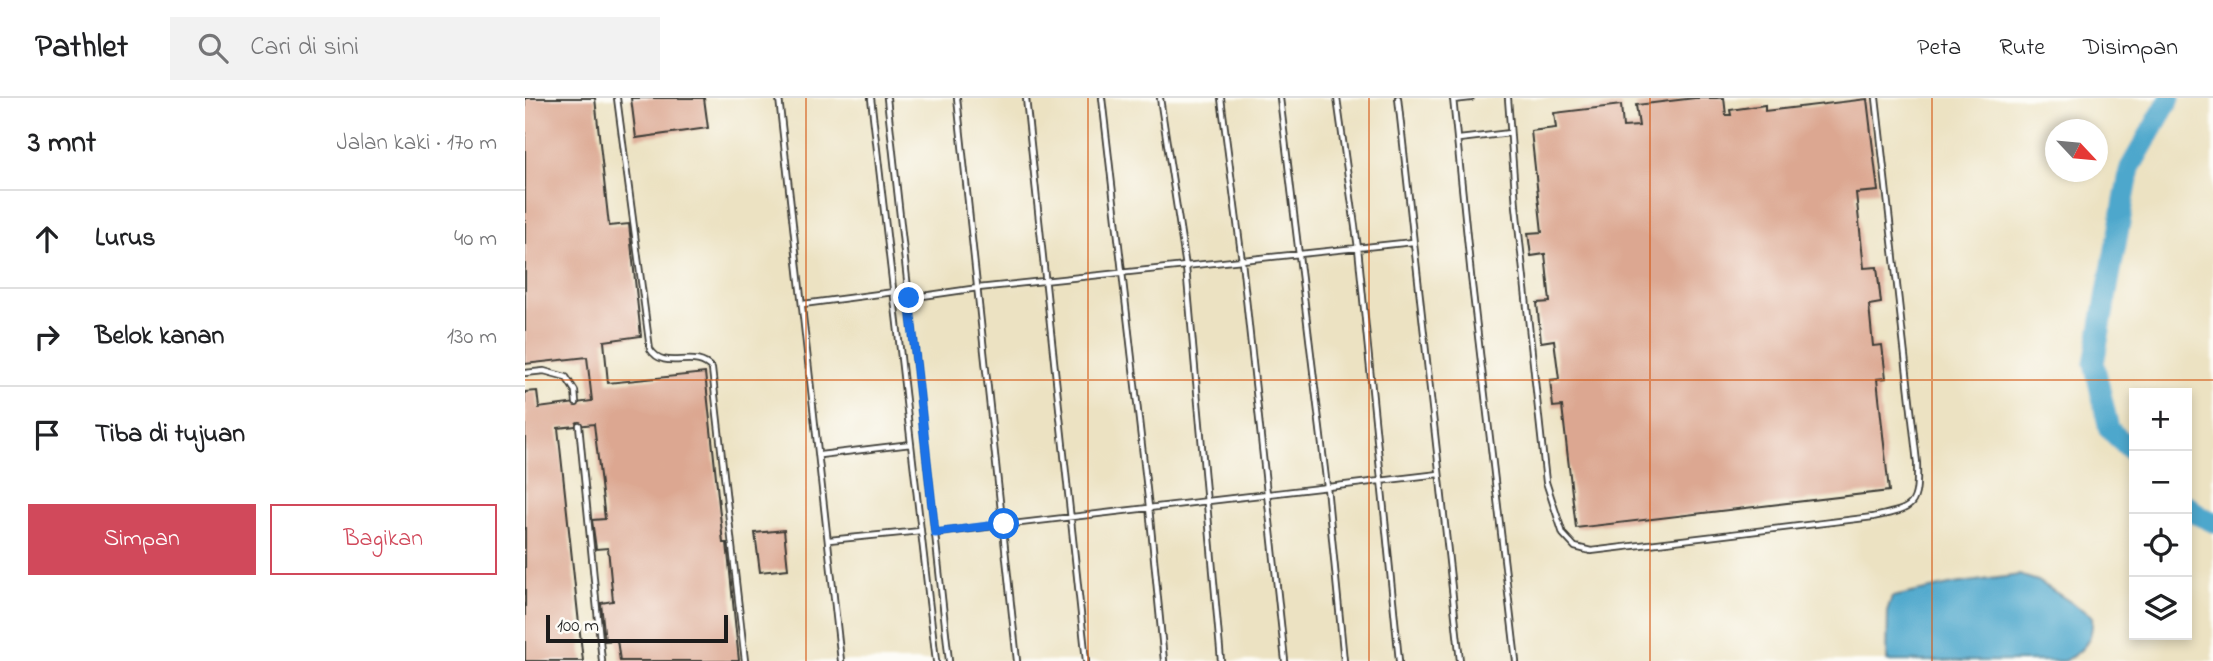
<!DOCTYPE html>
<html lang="id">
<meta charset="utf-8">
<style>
body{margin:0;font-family:"Indie Flower",sans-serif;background:#f2f2f2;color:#202124}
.controls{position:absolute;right:21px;bottom:21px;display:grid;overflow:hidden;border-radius:0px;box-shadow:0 4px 10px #0003}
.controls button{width:63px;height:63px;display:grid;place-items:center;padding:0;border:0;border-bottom:2px solid #e0e0e0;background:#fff;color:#202124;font:35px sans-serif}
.compass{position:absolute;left:1520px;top:21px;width:63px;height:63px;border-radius:50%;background:#fff;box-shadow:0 4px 10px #0003;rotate:116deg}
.scale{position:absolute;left:21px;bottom:18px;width:182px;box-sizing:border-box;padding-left:7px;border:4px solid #1c1c1c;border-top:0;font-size:19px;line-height:24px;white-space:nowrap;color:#1c1c1c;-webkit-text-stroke:5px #fdfcf7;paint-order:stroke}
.stop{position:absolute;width:21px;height:21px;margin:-16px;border:5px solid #1a73e8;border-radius:50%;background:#fff}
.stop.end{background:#1a73e8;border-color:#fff;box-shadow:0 2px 7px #0008}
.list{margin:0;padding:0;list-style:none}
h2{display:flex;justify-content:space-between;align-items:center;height:91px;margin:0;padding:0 28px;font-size:30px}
h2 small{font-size:23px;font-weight:400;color:#757577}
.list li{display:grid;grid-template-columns:46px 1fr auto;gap:21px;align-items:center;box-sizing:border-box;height:98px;padding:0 28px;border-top:2px solid #e0e0e0}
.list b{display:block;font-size:26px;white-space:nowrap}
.list em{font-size:23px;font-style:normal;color:#757577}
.actions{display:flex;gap:14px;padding:21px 28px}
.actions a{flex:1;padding:16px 0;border:2px solid #d1495b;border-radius:0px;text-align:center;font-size:24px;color:#d1495b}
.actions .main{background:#d1495b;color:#fff}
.icon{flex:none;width:38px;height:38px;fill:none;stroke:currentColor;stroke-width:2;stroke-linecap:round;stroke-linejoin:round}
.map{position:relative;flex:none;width:1688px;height:563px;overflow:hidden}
header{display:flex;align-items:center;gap:42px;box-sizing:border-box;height:98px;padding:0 35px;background:#fff;border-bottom:2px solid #e0e0e0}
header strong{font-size:33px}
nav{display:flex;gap:38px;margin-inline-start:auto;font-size:24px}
.search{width:490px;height:63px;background:#f2f2f2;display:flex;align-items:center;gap:18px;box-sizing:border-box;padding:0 24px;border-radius:0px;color:#757577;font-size:26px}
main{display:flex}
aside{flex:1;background:#fff}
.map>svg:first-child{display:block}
.water{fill:#4ea7cc;stroke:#356274;stroke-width:2}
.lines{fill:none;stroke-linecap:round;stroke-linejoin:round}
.river{stroke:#4ea7cc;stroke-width:21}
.building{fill:#dca791}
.service-casing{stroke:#3b3a35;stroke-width:8}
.service{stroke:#fff;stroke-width:4.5}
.route{stroke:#1a73e8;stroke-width:9}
.grid{fill:none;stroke:#d4530e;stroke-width:2;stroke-opacity:0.55}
</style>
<header>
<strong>Pathlet</strong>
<div class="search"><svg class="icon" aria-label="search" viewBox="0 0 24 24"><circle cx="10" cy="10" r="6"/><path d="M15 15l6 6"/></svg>Cari di sini</div>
<nav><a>Peta</a><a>Rute</a><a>Disimpan</a></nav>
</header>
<main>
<aside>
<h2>3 mnt<small>Jalan kaki · 170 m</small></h2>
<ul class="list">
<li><svg class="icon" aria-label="ahead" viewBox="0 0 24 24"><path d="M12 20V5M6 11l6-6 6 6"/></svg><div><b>Lurus</b></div><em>40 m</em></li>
<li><svg class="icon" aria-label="right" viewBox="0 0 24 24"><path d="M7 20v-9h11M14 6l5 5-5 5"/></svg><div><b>Belok kanan</b></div><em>130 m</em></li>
<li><svg class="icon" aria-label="arrive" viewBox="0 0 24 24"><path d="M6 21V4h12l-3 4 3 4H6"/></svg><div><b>Tiba di tujuan</b></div></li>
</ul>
<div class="actions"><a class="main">Simpan</a><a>Bagikan</a></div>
</aside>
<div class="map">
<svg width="1688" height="563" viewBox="0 0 1688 563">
<rect width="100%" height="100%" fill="#fdfcf7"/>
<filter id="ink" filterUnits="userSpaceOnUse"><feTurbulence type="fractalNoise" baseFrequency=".0143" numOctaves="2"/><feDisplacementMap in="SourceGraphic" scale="14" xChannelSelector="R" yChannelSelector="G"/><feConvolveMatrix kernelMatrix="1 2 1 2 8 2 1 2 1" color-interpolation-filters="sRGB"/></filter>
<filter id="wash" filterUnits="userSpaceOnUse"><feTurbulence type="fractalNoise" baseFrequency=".00686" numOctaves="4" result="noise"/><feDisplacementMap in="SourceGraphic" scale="28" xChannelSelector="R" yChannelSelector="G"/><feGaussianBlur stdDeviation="1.57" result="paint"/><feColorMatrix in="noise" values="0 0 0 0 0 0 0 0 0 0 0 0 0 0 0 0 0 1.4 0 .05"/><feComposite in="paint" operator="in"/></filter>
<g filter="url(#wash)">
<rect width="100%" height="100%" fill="#ece2c2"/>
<!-- water -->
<path class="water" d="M1494,477L1513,483L1567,518C1569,541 1559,553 1539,563H1362L1363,510L1367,499L1429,486Z"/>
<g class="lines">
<!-- river -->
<path class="river" d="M1609,355L1584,331L1569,265L1605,70L1645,0
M1662,407L1671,416L1688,424"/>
</g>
<g id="blocks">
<!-- building -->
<path class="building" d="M0,0H70L84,128L104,126L116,238L79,243L83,285L180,275L198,445H202L214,563H95L92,542L80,543L76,505L88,503L83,450L71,451L67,422L80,421L69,326L33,330L58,563H0V294L12,293L14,310L67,303L62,259L0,266Z
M106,0H179L183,30L111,40Z
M1170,0H1199L1201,17H1206L1205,12L1240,7V13L1342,1L1353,93L1331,95L1339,170L1352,169L1356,205L1344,207L1348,248L1357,247L1361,280L1352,281L1364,393L1051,430L1037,308L1028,309L1025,282L1034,281L1029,242L1016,244L1012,205L1025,204L1020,156L1006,158L1003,135L1017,134L1006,33L1031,30L1029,15L1096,7L1098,29L1114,28L1111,7Z
M259,432L263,471L235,474L230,435Z"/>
</g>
</g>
<g filter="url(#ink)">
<use href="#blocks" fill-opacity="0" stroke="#3b3a35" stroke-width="2"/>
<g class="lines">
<!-- service casing -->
<g class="service-casing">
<path id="service" d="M92,0L125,251C140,275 170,250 187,271L220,563
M254,0L316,563
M346,0L411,563
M362,0L424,563
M432,0L492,563
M501,0L561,563
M577,0L624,409L639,563
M635,0L661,169L696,563
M696,0L717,163L760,563
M755,0L802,389L819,563
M812,0L833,150L874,563
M873,0L935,563
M928,0L946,178L991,563
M983,0L991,108L1021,384L1038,436L1050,449L1066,453L1348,419C1390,410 1393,410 1392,365L1351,0
M928,2L946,0
M934,41L985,35
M384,200L453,190L888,144
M278,206L369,194
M0,275L19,273L41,279L50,293L51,305
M54,327L77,563
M295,357L386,346
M410,435L914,376
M304,442L396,433"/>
</g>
<!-- service -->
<use href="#service" class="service"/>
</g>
</g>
<g class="lines" filter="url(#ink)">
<!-- route -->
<path class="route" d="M384,200L410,435L479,426"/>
</g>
<!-- grid -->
<path class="grid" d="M281,0V563M563,0V563M844,0V563M1125,0V563M1407,0V563M0,282H1688"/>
</svg>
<div class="controls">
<button>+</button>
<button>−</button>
<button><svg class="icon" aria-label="locate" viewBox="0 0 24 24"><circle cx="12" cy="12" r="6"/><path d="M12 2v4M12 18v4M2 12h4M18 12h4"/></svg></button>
<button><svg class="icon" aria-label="layers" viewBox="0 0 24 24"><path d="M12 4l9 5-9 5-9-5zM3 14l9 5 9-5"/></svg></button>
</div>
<svg class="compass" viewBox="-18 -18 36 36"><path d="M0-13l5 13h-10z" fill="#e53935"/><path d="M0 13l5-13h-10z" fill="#757577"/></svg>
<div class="scale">100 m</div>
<div class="stop" style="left:479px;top:426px"></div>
<div class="stop end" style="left:384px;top:200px"></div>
</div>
</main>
